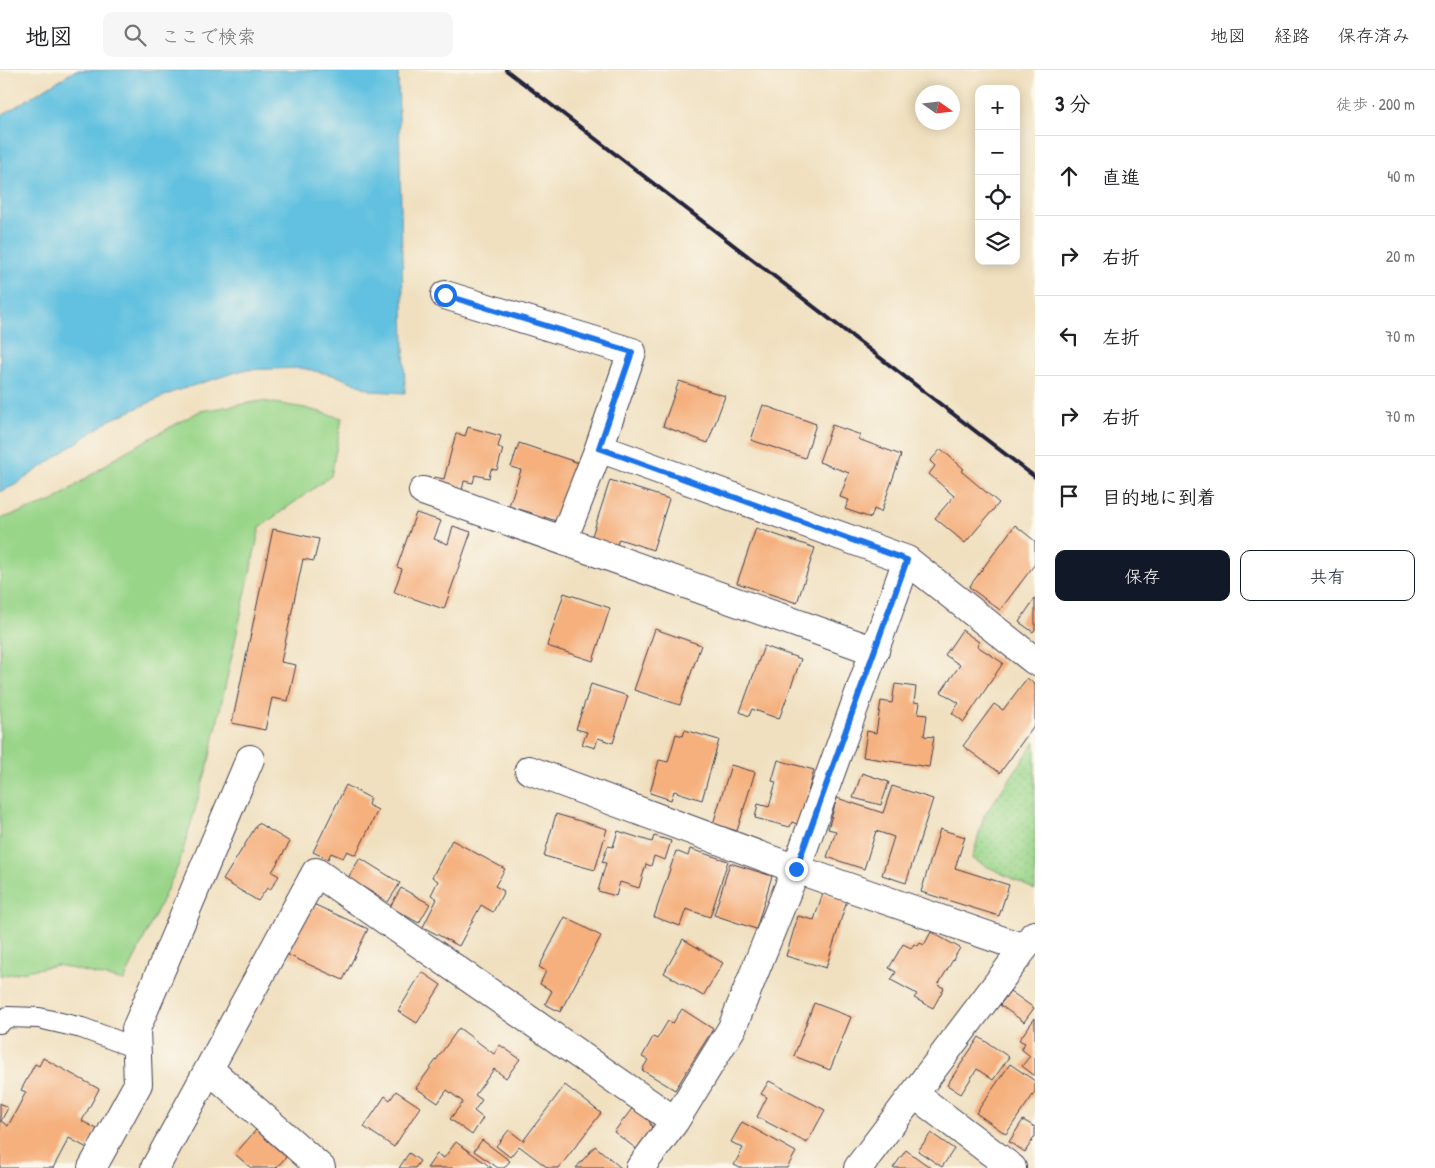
<!DOCTYPE html>
<html lang="ja">
<meta charset="utf-8">
<style>
body{margin:0;font-family:"Patrick Hand","Klee One",sans-serif;background:#f6f6f6;color:#202124}
.controls{position:absolute;right:15px;top:15px;display:grid;overflow:hidden;border-radius:10px;box-shadow:0 2px 12px #0003}
.controls button{width:45px;height:45px;display:grid;place-items:center;padding:0;border:0;border-bottom:1px solid #e0e0e0;background:#fff;color:#202124;font:25px sans-serif}
.compass{position:absolute;left:915px;top:15px;width:45px;height:45px;border-radius:50%;background:#fff;box-shadow:0 2px 12px #0003;rotate:104deg}
.stop{position:absolute;width:15px;height:15px;margin:-11px;border:4px solid #1a73e8;border-radius:50%;background:#fff}
.stop.end{background:#1a73e8;border-color:#fff;box-shadow:0 1px 5px #0008}
.list{margin:0;padding:0;list-style:none}
h2{display:flex;justify-content:space-between;align-items:center;height:65px;margin:0;padding:0 20px;font-size:21px}
h2 small{font-size:16px;font-weight:400;color:#757577}
.list li{display:grid;grid-template-columns:32px 1fr auto;gap:15px;align-items:center;box-sizing:border-box;height:80px;padding:0 20px;border-top:1px solid #e0e0e0}
.list b{display:block;font-size:19px;white-space:nowrap}
.list em{font-size:16px;font-style:normal;color:#757577}
.actions{display:flex;gap:10px;padding:15px 20px}
.actions a{flex:1;padding:11px 0;border:1px solid #111827;border-radius:10px;text-align:center;font-size:18px;color:#111827}
.actions .main{background:#111827;color:#fff}
.icon{flex:none;width:28px;height:28px;fill:none;stroke:currentColor;stroke-width:2;stroke-linecap:round;stroke-linejoin:round}
.map{position:relative;flex:none;width:1035px;height:1098px;overflow:hidden}
header{display:flex;align-items:center;gap:30px;box-sizing:border-box;height:70px;padding:0 25px;background:#fff;border-bottom:1px solid #e0e0e0}
header strong{font-size:24px}
nav{display:flex;gap:28px;margin-inline-start:auto;font-size:18px}
.search{width:350px;height:45px;background:#f6f6f6;display:flex;align-items:center;gap:12px;box-sizing:border-box;padding:0 18px;border-radius:10px;color:#757577;font-size:19px}
main{display:flex}
aside{flex:1;background:#fff}
.map>svg:first-child{display:block}
.green{fill:#99d589;stroke:#5e7c62}
.park{fill:url(#park-dots);stroke:#5e7c62}
.water{fill:#62c1e0;stroke:#42728e}
.building{fill:#f5b07e}
.lines{fill:none;stroke-linecap:round;stroke-linejoin:round}
.lane-casing{stroke:#413e4f;stroke-width:22}
.street-casing{stroke:#413e4f;stroke-width:30}
.lane{stroke:#fff;stroke-width:20}
.street{stroke:#fff;stroke-width:28}
.rail{stroke:#22223b;stroke-width:4}
.route{stroke:#1a73e8;stroke-width:6}
</style>
<header>
<strong>地図</strong>
<div class="search"><svg class="icon" aria-label="search" viewBox="0 0 24 24"><circle cx="10" cy="10" r="6"/><path d="M15 15l6 6"/></svg>ここで検索</div>
<nav><a>地図</a><a>経路</a><a>保存済み</a></nav>
</header>
<main>
<div class="map">
<svg width="1035" height="1098" viewBox="0 0 1035 1098">
<defs>
<pattern id="park-dots" width="8" height="8" patternUnits="userSpaceOnUse" patternTransform="scale(1.25)"><rect width="8" height="8" fill="#99d589"/><path d="M2 2h.1M6 6h.1" fill="none" stroke="#84b777" stroke-width="1.8" stroke-linecap="round"/></pattern>
</defs>
<rect width="100%" height="100%" fill="#fbf7ec"/>
<filter id="ink" filterUnits="userSpaceOnUse"><feTurbulence type="fractalNoise" baseFrequency=".02" numOctaves="2"/><feDisplacementMap in="SourceGraphic" scale="10" xChannelSelector="R" yChannelSelector="G"/><feConvolveMatrix kernelMatrix="1 2 1 2 8 2 1 2 1" color-interpolation-filters="sRGB"/></filter>
<filter id="wash" filterUnits="userSpaceOnUse"><feTurbulence type="fractalNoise" baseFrequency=".0096" numOctaves="4" result="noise"/><feDisplacementMap in="SourceGraphic" scale="20" xChannelSelector="R" yChannelSelector="G"/><feGaussianBlur stdDeviation="1.12" result="paint"/><feColorMatrix in="noise" values="0 0 0 0 0 0 0 0 0 0 0 0 0 0 0 0 0 1.4 0 .05"/><feComposite in="paint" operator="in"/></filter>
<g filter="url(#wash)">
<rect width="100%" height="100%" fill="#f0e0c0"/>
<!-- green -->
<path class="green" d="M262,331L305,338L342,348L331,406L260,457L208,695L179,794L124,911L57,895L0,906V449L53,431L123,383L200,341Z"/>
<!-- park -->
<path class="park" d="M1035,672V820L972,789L984,746Z"/>
<!-- water -->
<path class="water" d="M76,0H398L405,323L373,321L337,306L301,298L243,300L176,321L110,350L15,415L0,422V46Z"/>
<g id="blocks">
<!-- building -->
<path class="building" d="M679,311L725,326L708,373L663,356Z
M763,335L816,354L805,388L751,370Z
M832,355L861,365L858,369L901,385L881,442L874,439L871,448L845,439L849,430L840,427L849,403L819,392Z
M468,357L501,366L498,377L503,379L497,400L491,399L489,408L475,405L473,413L464,411L462,421L433,413L434,407L444,409L456,363L465,366Z
M519,373L579,393L559,452L544,447L543,454L530,450L532,443L509,436L521,400L511,397Z
M941,379L964,399L961,401L999,433L965,473L935,448L954,426L929,404L935,396L930,391Z
M610,410L669,429L653,480L619,469L615,480L590,472Z
M416,443L441,451L434,469L448,474L453,456L471,462L444,539L394,522L402,499L397,497Z
M1015,455L1035,471V494L1000,540L969,517Z
M756,458L815,478L797,533L737,513Z
M273,459L319,469L314,491L303,489L281,592L296,595L288,631L272,628L265,660L232,653Z
M564,523L610,538L593,591L547,576Z
M1035,528V559L1033,562L1019,552Z
M655,559L701,575L680,635L634,620Z
M962,560L979,572L977,576L1003,593L964,652L952,643L959,633L941,622L960,595L945,585Z
M764,576L801,589L779,649L752,639L749,646L740,642Z
M1027,608L1035,614V654L1000,703L963,676L994,634L1003,640Z
M591,614L628,626L613,673L598,668L595,678L582,674L587,662L576,659Z
M895,614L916,617L914,632L920,633L918,644L927,645L924,666L934,667L929,697L863,687L867,661L876,663L881,631L892,633Z
M685,660L719,670L702,730L674,721L671,730L650,723L659,690L668,692L676,664L683,666Z
M778,690L814,700L799,755L792,752L790,757L755,748L758,734L769,737L776,712L772,711Z
M731,695L755,702L737,761L713,754Z
M862,703L889,712L881,735L853,728Z
M346,715L370,728L368,735L378,740L356,785L347,781L343,788L331,783L328,789L313,782Z
M892,716L933,729L906,813L882,805L894,767L876,761L864,799L827,787L836,761L828,759L837,728L883,743Z
M556,744L607,759L595,800L544,786Z
M258,753L290,772L272,802L279,806L270,820L267,818L258,831L223,810Z
M940,759L965,767L955,798L1009,815L999,846L921,822Z
M618,761L652,772L654,766L671,771L665,790L654,786L651,796L646,794L639,818L620,812L616,826L598,821L606,793L602,792L608,776L613,777Z
M452,770L505,799L495,816L504,821L493,842L481,835L459,876L423,857L437,829L431,825L438,811L432,807Z
M690,779L728,791L710,847L686,839L680,856L654,847L676,781L688,786Z
M360,788L400,813L388,832L348,808Z
M730,793L772,806L756,859L714,845Z
M401,818L430,834L419,853L390,837Z
M823,823L847,830L826,898L786,886L798,846L814,850Z
M311,833L368,859L343,910L288,885Z
M565,847L601,866L560,942L545,934L552,921L540,914L546,901L539,897Z
M931,862L960,878L938,915L944,918L933,938L914,928L917,924L891,910L896,902L889,898L903,874L911,878L914,874L918,876L920,873L924,875Z
M683,869L723,893L703,926L664,903Z
M422,902L441,915L417,953L398,941Z
M1010,921L1034,938L1024,952L1000,935Z
M814,933L851,947L830,1000L794,986Z
M682,939L713,959L675,1020L642,1000L648,990L642,987L653,967L657,969L668,951L673,953Z
M1035,948V1006L1022,996L1030,986L1021,979L1025,973L1019,970Z
M459,958L494,984L500,975L520,989L506,1008L494,999L475,1025L482,1030L474,1041L483,1048L472,1065L450,1049L463,1032L447,1020L438,1033L416,1018Z
M979,967L1009,987L993,1010L977,999L961,1024L947,1015Z
M43,988L99,1019L82,1051L97,1059L87,1078L69,1068L53,1098H0V1033L8,1038L1,1051L8,1056L26,1022L21,1020L35,994L39,996Z
M1010,994L1035,1011V1022L1006,1064L976,1043Z
M769,1011L825,1040L807,1073L757,1047L767,1027L761,1024Z
M565,1015L601,1043L559,1098H548L519,1076L510,1087L496,1076L509,1060L523,1071Z
M396,1021L420,1037L394,1077L364,1057L385,1026L390,1030Z
M634,1036L647,1046L653,1060L638,1080L614,1062Z
M1023,1050L1035,1057V1066L1025,1082L1009,1072Z
M742,1052L796,1082L787,1098H740L734,1095L743,1078L731,1072Z
M256,1060L286,1087L276,1098H251L235,1084Z
M931,1063L954,1079L942,1097L918,1081Z
M482,1070L510,1091L504,1098H498L474,1081Z
M456,1072L492,1098H427L437,1084L444,1088Z
M595,1076L621,1098H576Z
M906,1080L931,1098H893Z
M409,1083L420,1091L415,1098H399Z"/>
</g>
</g>
<g filter="url(#ink)">
<use href="#blocks" fill-opacity="0" stroke="#413e4f" stroke-width="1"/>
<g class="lines">
<!-- lane casing -->
<g class="lane-casing">
<path id="lane" d="M0,953L7,947L39,948L82,958L136,978"/>
</g>
<!-- street casing -->
<g class="street-casing">
<path id="street" d="M445,225L632,282L599,378L907,490L1035,591
M423,421L875,581
M563,470L599,378
M529,700L796,799L1024,878
M209,999L321,1098
M914,1024L1012,1098
M92,1098L138,1014L136,959L250,689
M155,1098L316,802L675,1051
M640,1098L675,1051L732,958L796,799L907,490
M858,1098L1034,865"/>
</g>
<!-- lane -->
<use href="#lane" class="lane"/>
<!-- street -->
<use href="#street" class="street"/>
<!-- rail -->
<path class="rail" d="M506,0L1035,407"/>
</g>
</g>
<g class="lines" filter="url(#ink)">
<!-- route -->
<path class="route" d="M445,225L632,282L599,378L907,490L796,799"/>
</g>
</svg>
<div class="controls">
<button>+</button>
<button>−</button>
<button><svg class="icon" aria-label="locate" viewBox="0 0 24 24"><circle cx="12" cy="12" r="6"/><path d="M12 2v4M12 18v4M2 12h4M18 12h4"/></svg></button>
<button><svg class="icon" aria-label="layers" viewBox="0 0 24 24"><path d="M12 4l9 5-9 5-9-5zM3 14l9 5 9-5"/></svg></button>
</div>
<svg class="compass" viewBox="-18 -18 36 36"><path d="M0-13l5 13h-10z" fill="#e53935"/><path d="M0 13l5-13h-10z" fill="#757577"/></svg>
<div class="stop" style="left:445px;top:225px"></div>
<div class="stop end" style="left:796px;top:799px"></div>
</div>
<aside>
<h2>3 分<small>徒歩 · 200 m</small></h2>
<ul class="list">
<li><svg class="icon" aria-label="ahead" viewBox="0 0 24 24"><path d="M12 20V5M6 11l6-6 6 6"/></svg><div><b>直進</b></div><em>40 m</em></li>
<li><svg class="icon" aria-label="right" viewBox="0 0 24 24"><path d="M7 20v-9h11M14 6l5 5-5 5"/></svg><div><b>右折</b></div><em>20 m</em></li>
<li><svg class="icon" aria-label="left" viewBox="0 0 24 24"><path d="M17 20v-9H6M10 6l-5 5 5 5"/></svg><div><b>左折</b></div><em>70 m</em></li>
<li><svg class="icon" aria-label="right" viewBox="0 0 24 24"><path d="M7 20v-9h11M14 6l5 5-5 5"/></svg><div><b>右折</b></div><em>70 m</em></li>
<li><svg class="icon" aria-label="arrive" viewBox="0 0 24 24"><path d="M6 21V4h12l-3 4 3 4H6"/></svg><div><b>目的地に到着</b></div></li>
</ul>
<div class="actions"><a class="main">保存</a><a>共有</a></div>
</aside>
</main>
